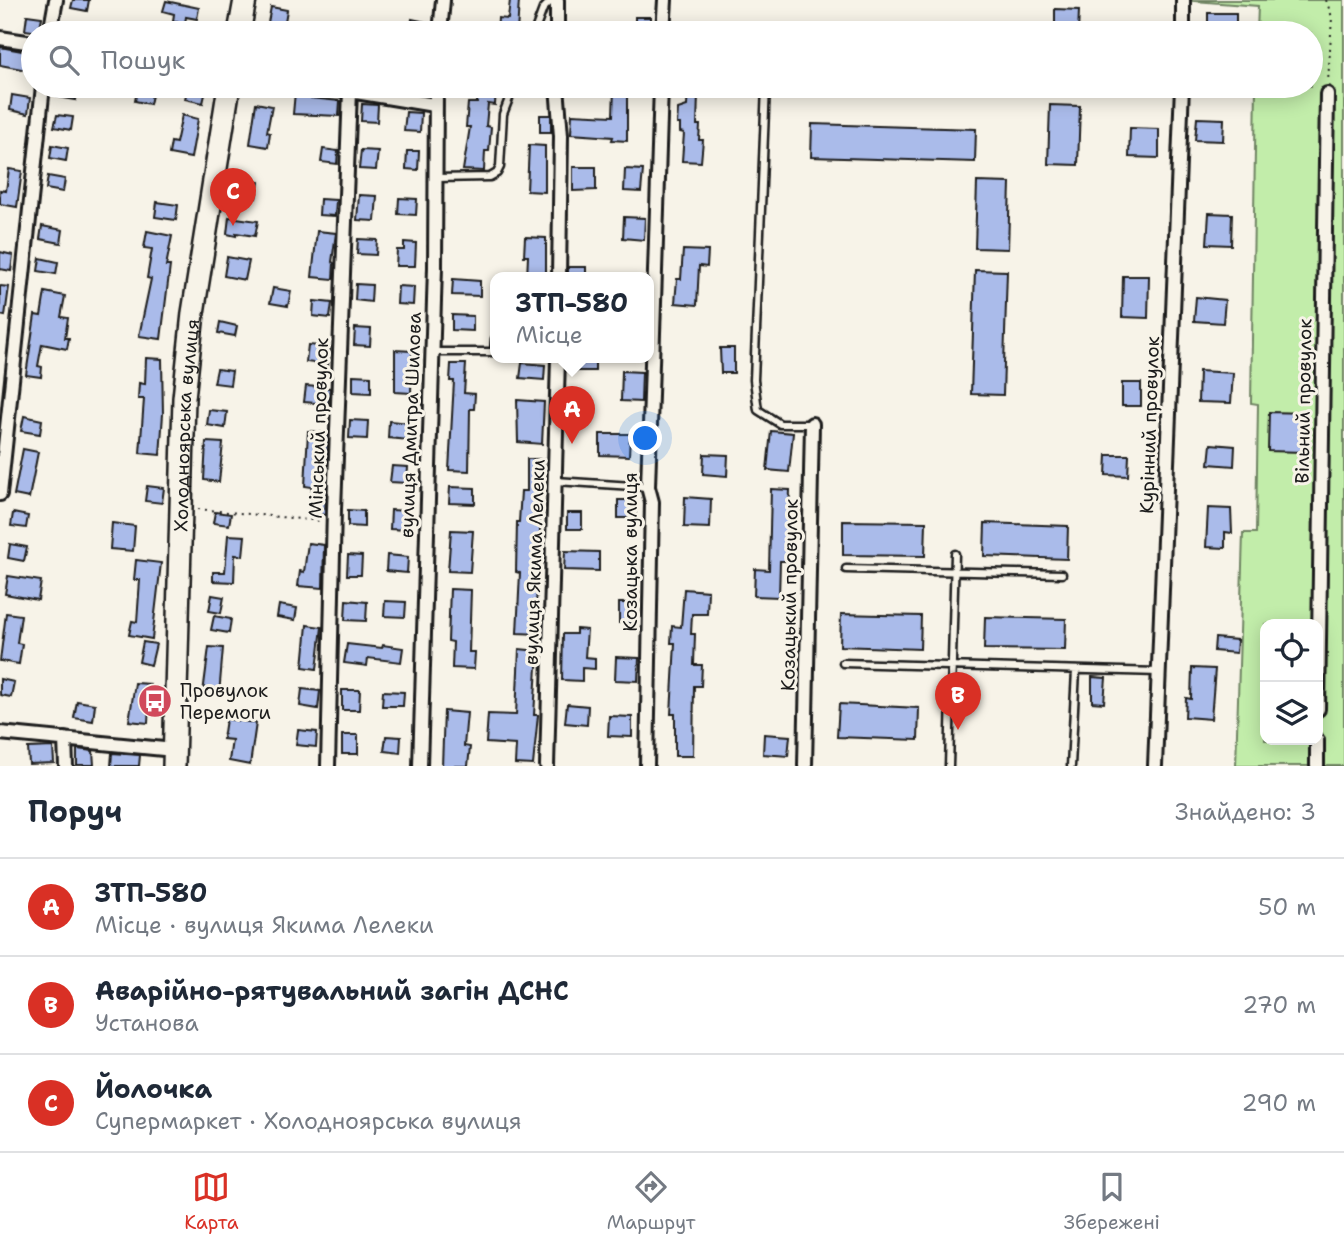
<!DOCTYPE html>
<html lang="uk">
<meta charset="utf-8">
<style>
body{margin:0;font-family:"Shantell Sans",sans-serif;background:#f6f6f7;color:#1f2937}
.controls{position:absolute;right:21px;bottom:21px;display:grid;overflow:hidden;border-radius:14px;box-shadow:0 4px 18px #0003}
.controls button{width:63px;height:63px;display:grid;place-items:center;padding:0;border:0;border-bottom:2px solid #e0e1e3;background:#fff;color:#1f2937;font:35px sans-serif}
.you{position:absolute;left:646px;top:439px;width:24px;height:24px;margin:-18px;border:5px solid #fff;border-radius:50%;background:#1a73e8;box-shadow:0 0 0 10px #1a73e833}
.badge{display:grid;place-items:center;width:46px;height:46px;border-radius:50%;background:#d93025;color:#fff;font-size:23px;font-weight:700}
.pin{position:absolute;translate:-50% -58px;filter:drop-shadow(0 2px 4px #0008)}
.pin::after{content:'';position:absolute;top:37px;width:24px;height:21px;background:inherit;clip-path:polygon(0 0,100% 0,50% 100%)}
.popup{position:absolute;left:490px;top:272px;width:164px;height:91px;box-sizing:border-box;display:grid;place-content:center;border-radius:14px;background:#fff;filter:drop-shadow(0 2px 5px #0005);font-size:23px;white-space:nowrap;color:#747a83}
.popup b{font-size:26px;color:#1f2937}
.popup::after{content:'';position:absolute;left:50%;top:100%;margin-left:-14px;border:14px solid transparent;border-top-color:#fff}
.list{margin:0;padding:0;list-style:none}
h2{display:flex;justify-content:space-between;align-items:center;height:91px;margin:0;padding:0 28px;font-size:30px}
h2 small{font-size:23px;font-weight:400;color:#747a83}
.list li{display:grid;grid-template-columns:46px 1fr auto;gap:21px;align-items:center;box-sizing:border-box;height:98px;padding:0 28px;border-top:2px solid #e0e1e3}
.list b{display:block;font-size:26px;white-space:nowrap}
.list p{margin:0;font-size:23px;white-space:nowrap;color:#747a83}
.list em{font-size:23px;font-style:normal;color:#747a83}
.icon{flex:none;width:38px;height:38px;fill:none;stroke:currentColor;stroke-width:2;stroke-linecap:round;stroke-linejoin:round}
.map{position:relative;flex:none;width:1344px;height:766px;overflow:hidden}
.search{position:absolute;background:#fff;box-shadow:0 4px 18px #0003;left:21px;right:21px;top:21px;height:77px;display:flex;align-items:center;gap:18px;box-sizing:border-box;padding:0 24px;border-radius:38px;color:#747a83;font-size:26px}
.sheet{height:385px;background:#fff}
nav{display:flex;justify-content:space-around;align-items:center;box-sizing:border-box;height:98px;border-top:2px solid #e0e1e3;background:#fff;font-size:19px;color:#747a83}
nav a{display:grid;justify-items:center;gap:4px}
nav .on{color:#d93025}
.map>svg:first-child{display:block}
.green{fill:#c2edaa;stroke:#6f8463;stroke-width:2;fill-rule:evenodd}
.building{fill:#aabbea;stroke:#1c1c1c;stroke-width:2}
.lines{fill:none;stroke-linecap:round;stroke-linejoin:round}
.lane-casing{stroke:#1c1c1c;stroke-width:11}
.street-casing{stroke:#1c1c1c;stroke-width:18}
.primary-casing{stroke:#1c1c1c;stroke-width:26}
.path{stroke:#1c1c1c;stroke-width:2;stroke-dasharray:2 5;stroke-linecap:butt}
.lane{stroke:#f7f3e8;stroke-width:6}
.street{stroke:#f7f3e8;stroke-width:12}
.primary{stroke:#f7f3e8;stroke-width:21}
.labels{text-anchor:middle;stroke-width:6;stroke-linejoin:round;paint-order:stroke}
.street-label{font-size:19px;fill:#1c1c1c;stroke:#f7f3e8}
.poi-label{font-size:19px;fill:#1c1c1c;stroke:#f7f3e8;text-anchor:start}
</style>
<div class="map">
<svg width="1344" height="766" viewBox="0 0 1344 766">
<rect width="100%" height="100%" fill="#f7f3e8"/>
<filter id="ink" filterUnits="userSpaceOnUse"><feTurbulence type="fractalNoise" baseFrequency=".0143" numOctaves="2"/><feDisplacementMap in="SourceGraphic" scale="14" xChannelSelector="R" yChannelSelector="G"/><feConvolveMatrix kernelMatrix="1 2 1 2 8 2 1 2 1" color-interpolation-filters="sRGB"/></filter>
<g filter="url(#ink)">
<!-- green -->
<path class="green" d="M1182,0H1344V766H1236L1243,533H1256L1258,404L1251,403L1256,86H1311V33H1257L1258,6ZM1265,624H1318V740H1265Z"/>
<!-- building -->
<path class="building" d="M73,0H89L87,11L71,8Z
M510,0H519L517,33H497L498,18L508,19Z
M166,1L199,8L197,19L186,17L185,23L173,21L174,14L163,11Z
M271,7L287,10L283,33H266Z
M1055,9L1079,10L1078,33H1055Z
M1208,13H1236V33H1208Z
M27,15L42,17L39,32L25,30Z
M635,17H651V32H635Z
M412,19L426,22L424,33L410,32Z
M0,47L33,53L32,71L0,65Z
M60,86L78,87L76,100L58,97Z
M138,86H154L150,104L135,101Z
M188,86H207L203,103L185,99Z
M478,86H496L495,105L488,104L486,126L491,127L489,151H485L484,171L463,170L470,127H466L468,103H477Z
M688,86H707L706,94H698L697,125H700L699,140H703L701,162L682,161L684,133L680,132V124H677L678,109L687,106Z
M614,89H627V141L612,140L613,137L571,134L572,114L613,116Z
M295,92L312,93L311,98L340,101L339,116L293,114Z
M12,95L30,98L28,114L10,110Z
M256,103L272,106L267,132L270,133L268,147L250,144Z
M362,104L378,105L377,122L361,121Z
M1050,105L1080,106L1078,165L1048,164Z
M406,112L421,113L420,132L404,131Z
M57,115L73,117L71,130L54,127Z
M182,115L198,119L191,158L169,154L171,142L176,143Z
M540,115H551V132H540Z
M1197,118L1224,119L1223,141L1195,140Z
M812,124L976,129L975,162L811,157Z
M1130,128L1159,129V158L1129,157Z
M52,145L68,148L66,161L50,158Z
M529,145L545,146V192L527,191Z
M323,149L338,151L337,164L321,162Z
M361,150L378,151L376,170L359,169Z
M407,151H419L418,170L406,169Z
M573,167H596V190L573,191Z
M9,169L22,171L17,207L0,204V190L6,191Z
M625,169L643,170L641,192L624,191Z
M48,176L65,179L63,192L46,189Z
M245,180L259,182L256,198L242,196Z
M977,182L1010,183L1008,249L975,248Z
M359,195L377,196L375,221L357,220Z
M399,198L417,199L416,215L398,214Z
M320,199L336,200L335,216L319,215Z
M157,202L178,205L176,220L155,217Z
M1209,213L1232,214L1231,245L1207,244Z
M229,217L258,221L255,236L236,233V236L227,234Z
M624,217L645,218L644,240L623,238Z
M42,226L63,230L61,243L40,239Z
M147,231L172,236L166,266H170L161,339L139,336L151,279L147,278L152,249L144,248Z
M317,231L336,233L332,262L334,263L333,279L312,277Z
M525,237L546,238V278H527L528,256H524Z
M358,239L377,240L376,255L357,254Z
M404,242L416,243L415,266H396L397,250H404Z
M683,250L708,251L707,267L699,266L697,305L675,303L677,279H681Z
M0,252L13,255L11,271L0,269Z
M227,257L249,261L245,280L224,276Z
M40,258L58,262L56,274L38,271Z
M568,267H586V278H568Z
M975,270L1007,271L1003,395L971,394Z
M1123,276H1149L1148,318L1122,317Z
M453,279L480,281V296L452,295Z
M356,284L372,285L371,302L355,300Z
M0,286L9,287L5,316L0,315Z
M398,286L414,287L413,305L397,304Z
M273,288L291,291L288,306L270,303Z
M45,292L65,296L61,317L68,318L65,338H69L67,349L42,344L38,366L42,367L41,377L26,375L35,315L41,316Z
M1196,297L1225,300L1223,323L1194,321Z
M314,301L332,303L330,318L313,316Z
M452,315L473,316V331L452,330Z
M220,322L237,326L235,336L218,333Z
M355,328L371,329L370,346L354,345Z
M308,345L330,347L328,365L306,362Z
M720,348H734V373H721Z
M395,350L412,351L411,393L395,392Z
M146,358L162,359L163,414L160,455L140,453L144,399H138L139,383L145,384Z
M575,358H595V371H575Z
M522,363L545,365L544,380L520,378Z
M451,364H466L464,393L475,394L474,409H470L469,471L449,470L454,381H450Z
M217,369L232,371L230,385L214,383Z
M622,371L642,372L641,402L621,401Z
M1199,371L1233,373L1231,403L1198,402Z
M353,375L371,376V393L353,392Z
M1122,383H1141V406H1122Z
M306,386L330,388L328,404L304,402Z
M517,400L544,402L542,444L518,442Z
M209,410L227,412L225,428L207,425Z
M1269,412L1304,413L1303,452L1268,451Z
M24,416L42,420L40,434L21,431Z
M350,420L368,421L367,439L349,438Z
M389,421L410,423L409,440L388,438Z
M308,431L328,433L325,515L310,513L312,487L305,486Z
M771,431L793,433L789,472L767,470Z
M600,434H630L629,456L600,455Z
M206,442L223,443L219,482L204,480Z
M1211,444L1235,446L1234,466L1209,464Z
M23,449L38,452L29,498L14,495Z
M704,454L728,455L727,476L703,474Z
M1107,455H1129L1128,476L1106,475Z
M527,459H544V480H540L537,522H540V544L535,619H541L540,634L517,633L520,573L516,572L517,522H519L521,491H527Z
M392,466L408,467L407,483L390,482Z
M147,486L164,488L162,503L145,501Z
M450,487L475,488V504L449,503Z
M771,489L790,490L787,561H780L779,597L754,596L755,569L769,570Z
M685,497L711,499L710,528L684,527Z
M618,500H636V518H618Z
M1208,508L1231,509L1232,533L1225,532V548L1206,547Z
M348,510L364,511V527L348,526Z
M391,510L408,511L407,530L390,529Z
M215,512L231,514L229,525L213,523Z
M13,513L28,516L26,528L11,526Z
M567,513H582V529H567Z
M843,521L926,522L925,556L843,555Z
M112,523L135,526L133,551L110,549Z
M985,523L1068,526L1067,559L984,556Z
M451,530L473,531L470,572L448,571Z
M228,535L245,536L243,556L235,555L234,582L213,581V572H225Z
M308,543L324,545L323,588L298,586L300,571L304,572Z
M10,544L27,547L24,561L8,558Z
M565,551L599,552V571L564,570Z
M348,555L362,556L361,575H347Z
M387,555L408,557L407,573L386,571Z
M136,560L161,563L152,639L129,635L132,621L137,622L140,580H134Z
M8,576L41,581L38,600L5,594Z
M450,589L471,590L469,652H475L474,669L452,668L453,642L448,641Z
M684,589L708,591L707,614H692L691,634H695L694,665H702L701,686H694L693,756H675V714H671L675,643H671L672,626L681,627Z
M212,595L224,597L221,613L209,611Z
M346,600L367,602L366,621L345,620Z
M385,601L406,602L405,617L384,616Z
M619,603H637V623H619Z
M279,605L297,608L295,620L277,617Z
M6,613L21,615L17,643L22,644L19,664L0,661Z
M841,614L921,616L920,649L840,646Z
M214,616L231,619L229,633L211,630Z
M985,617L1066,619L1065,650L984,649Z
M307,625L322,627L317,669L303,667Z
M576,629L587,630L585,657L595,658V669L582,668V681L562,680L563,634H576Z
M1215,638L1237,640L1236,653L1214,651Z
M143,642L156,644L151,665L139,662Z
M347,644L382,648L383,645L403,648L401,662L368,658L367,666L344,663Z
M209,647L223,648L219,695L203,693Z
M519,649L538,651L534,715H538L533,765L515,764L516,745L486,743L488,714L516,715Z
M616,657L639,658L638,681L615,680Z
M1192,668L1215,669L1211,719L1185,717L1186,698L1191,699Z
M1092,677L1106,678L1104,703L1092,702Z
M0,679L14,682L11,697L0,695Z
M135,683L150,684L148,723L129,721Z
M302,689L320,691L318,709L300,706Z
M342,690H360L359,710H342Z
M383,691L404,692L403,706H382Z
M77,701L95,704L93,721L74,718Z
M567,704L588,706L587,725L565,723Z
M839,704L919,708L918,740L837,737Z
M444,711L467,713L464,746L470,747L468,766H442Z
M609,716L632,717V737L608,736Z
M226,719L256,723L250,765L229,761L232,740L223,739Z
M298,730L317,732L316,747L296,745Z
M764,734L790,736L788,756L763,754Z
M342,735H358V754H342Z
M386,736L401,737L400,753L384,751Z
M53,747L54,763L29,764L28,748Z
M77,749L93,751L94,765H77Z
M112,753L140,755L139,766H111Z"/>
<g class="lines">
<!-- lane casing -->
<g class="lane-casing">
<path id="lane" d="M534,33L543,9L552,0
M766,86L754,380L758,410L780,424H812
M436,178L490,177L497,173L500,167L503,114L514,86
M432,352H494L495,339
M556,481L648,487
M846,569L1062,574
M843,663L1159,672
M949,766L955,554
M1071,766L1076,671"/>
</g>
<!-- street casing -->
<g class="street-casing">
<path id="street" d="M1183,0V33
M50,33L56,0
M440,33L443,0
M557,33V0
M663,33L665,0
M0,38L33,43
M320,86L434,105
M557,86L561,136L559,278
M0,494L43,86
M1318,709L1327,94
M0,733L174,750
M65,739L66,766
M328,766L334,509L350,91
M420,766L435,267L436,86
M547,766L558,358
M647,766L652,502L648,487L661,86
M805,766L812,424
M1155,766L1182,86
M1317,766V740"/>
</g>
<!-- primary casing -->
<g class="primary-casing">
<g id="primary">
<path d="M239,33L245,0"/>
<path id="s1" d="M174,766L184,398L193,313L229,86"/>
</g>
</g>
<!-- path -->
<path class="path" d="M1326,0L1332,17L1328,82
M198,509L321,521"/>
<!-- lane -->
<use href="#lane" class="lane"/>
<!-- street -->
<use href="#street" class="street"/>
<!-- primary -->
<use href="#primary" class="primary"/>
</g>
</g>
<!-- icons -->
<defs>
<g id="bus-disc" transform="scale(1.75)"><circle r="9.5" fill="#d1495b" stroke="#f7f3e8"/><path d="M-5-6H5V4H4V6H2V4H-2V6H-4V4H-5ZM-3.5-4V0h7V-4ZM-3.5 1.2v1.5H-2V1.2ZM2 1.2v1.5H3.5V1.2Z" fill="#fff"/></g>
</defs>
<g fill-rule="evenodd">
<use href="#bus-disc" x="155" y="701"/>
</g>
<g class="labels">
<!-- street labels -->
<g class="street-label">
<text transform="translate(1303 401) rotate(-89)" y="7">Вільний провулок</text>
<text dy="7" stroke="none"><textPath href="#s1" startOffset="341">Холодноярська вулиця</textPath></text>
<text transform="translate(410 425) rotate(-88)" y="7">вулиця Дмитра Шилова</text>
<text transform="translate(1149 425) rotate(-88)" y="7">Курінний провулок</text>
<text transform="translate(318 428) rotate(-88)" y="7">Мінський провулок</text>
<text transform="translate(630 552) rotate(-90)" y="7">Козацька вулиця</text>
<text transform="translate(534 562) rotate(-88)" y="7">вулиця Якима Лелеки</text>
<text transform="translate(789 595) rotate(-89)" y="7">Козацький провулок</text>
</g>
<!-- poi labels -->
<g class="poi-label">
<text x="180" y="697">Провулок<tspan x="180" dy="22">Перемоги</tspan></text>
</g>
</g>
</svg>
<div class="controls">
<button><svg class="icon" aria-label="locate" viewBox="0 0 24 24"><circle cx="12" cy="12" r="6"/><path d="M12 2v4M12 18v4M2 12h4M18 12h4"/></svg></button>
<button><svg class="icon" aria-label="layers" viewBox="0 0 24 24"><path d="M12 4l9 5-9 5-9-5zM3 14l9 5 9-5"/></svg></button>
</div>
<div class="you"></div>
<div class="pin badge" style="left:572px;top:444px">A</div>
<div class="popup"><b>ЗТП-580</b>Місце</div>
<div class="pin badge" style="left:958px;top:730px">B</div>
<div class="pin badge" style="left:233px;top:226px">C</div>
<div class="search"><svg class="icon" aria-label="search" viewBox="0 0 24 24"><circle cx="10" cy="10" r="6"/><path d="M15 15l6 6"/></svg>Пошук</div>
</div>
<section class="sheet">
<h2>Поруч<small>Знайдено: 3</small></h2>
<ul class="list">
<li><span class="badge">A</span><div><b>ЗТП-580</b><p>Місце · вулиця Якима Лелеки</p></div><em>50 m</em></li>
<li><span class="badge">B</span><div><b>Аварійно-рятувальний загін ДСНС</b><p>Установа</p></div><em>270 m</em></li>
<li><span class="badge">C</span><div><b>Йолочка</b><p>Супермаркет · Холодноярська вулиця</p></div><em>290 m</em></li>
</ul>
</section>
<nav>
<a class="on"><svg class="icon" aria-label="map" viewBox="0 0 24 24"><path d="M3 6l6-2 6 2 6-2v14l-6 2-6-2-6 2zM9 4v14M15 6v14"/></svg>Карта</a>
<a><svg class="icon" aria-label="directions" viewBox="0 0 24 24"><path d="M12 3l9 9-9 9-9-9zM9 14v-3h6M13 9l2 2-2 2"/></svg>Маршрут</a>
<a><svg class="icon" aria-label="saved" viewBox="0 0 24 24"><path d="M7 4h10v16l-5-4-5 4z"/></svg>Збережені</a>
</nav>
